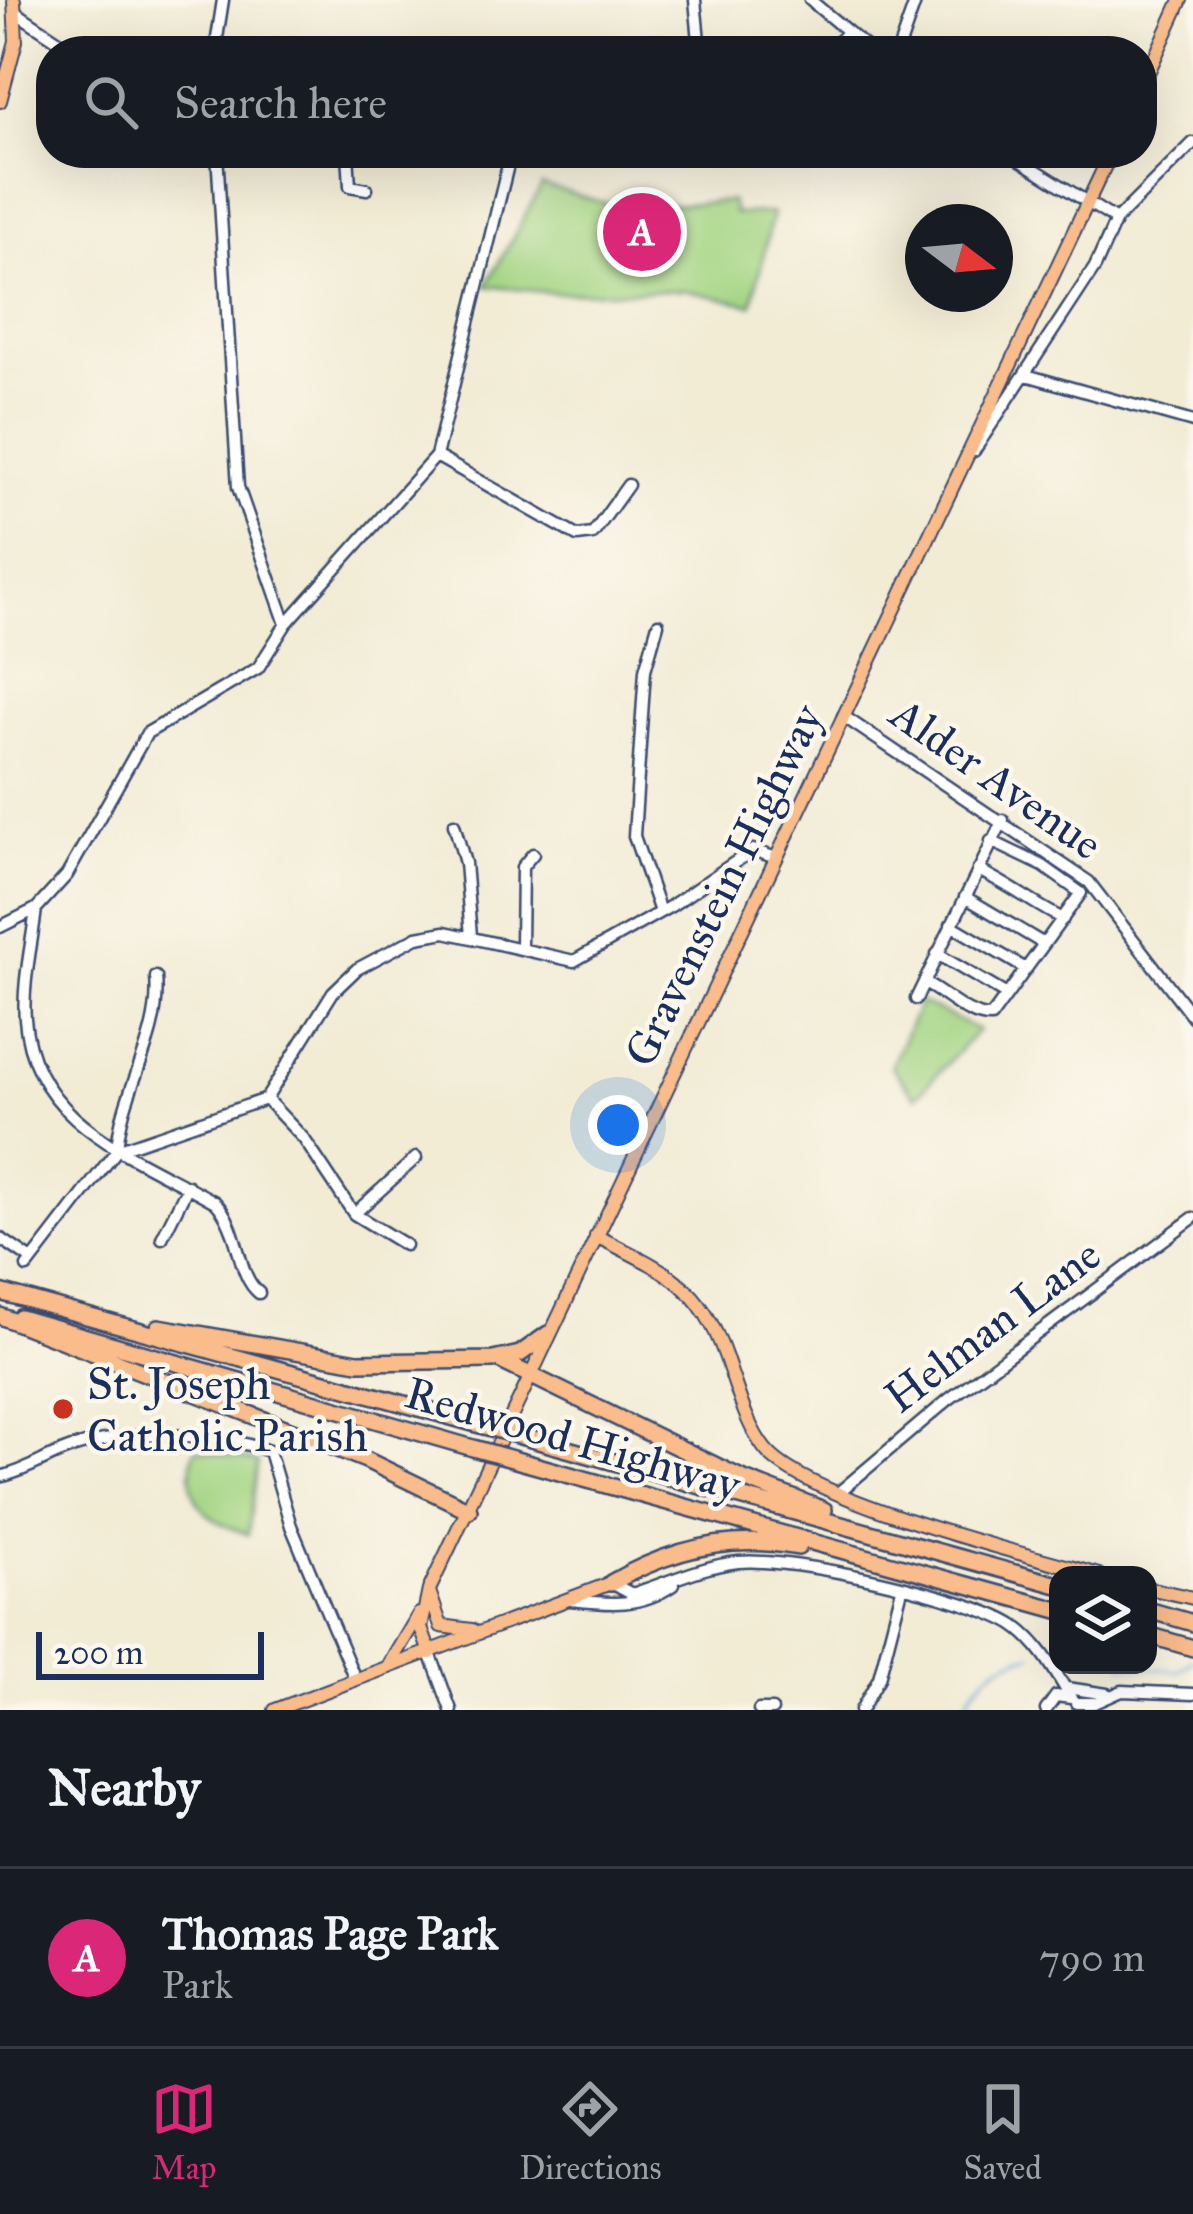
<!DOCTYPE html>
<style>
body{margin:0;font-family:"IM FELL Great Primer",serif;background:#242831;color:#f1f3f6}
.controls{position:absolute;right:36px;bottom:36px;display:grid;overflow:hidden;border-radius:24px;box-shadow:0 12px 48px #0002}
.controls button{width:108px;height:108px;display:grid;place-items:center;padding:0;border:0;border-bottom:3px solid #363941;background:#171b24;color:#f1f3f6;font:60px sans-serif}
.compass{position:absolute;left:905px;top:204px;width:108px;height:108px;border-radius:50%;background:#171b24;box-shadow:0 12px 48px #0002;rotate:106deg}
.scale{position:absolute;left:36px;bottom:30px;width:228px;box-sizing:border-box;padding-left:12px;border:6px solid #1b2f5e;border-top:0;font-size:33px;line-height:42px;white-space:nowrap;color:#1b2f5e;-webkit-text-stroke:9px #fbf7ec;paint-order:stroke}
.you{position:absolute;left:618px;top:1125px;width:42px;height:42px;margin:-30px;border:9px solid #fff;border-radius:50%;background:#1a73e8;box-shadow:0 0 0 18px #1a73e833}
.badge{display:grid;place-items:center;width:78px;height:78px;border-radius:50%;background:#db2777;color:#fff;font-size:39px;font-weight:700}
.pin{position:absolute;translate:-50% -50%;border:6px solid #fff;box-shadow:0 3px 12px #0006}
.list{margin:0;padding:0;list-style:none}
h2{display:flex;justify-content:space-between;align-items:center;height:156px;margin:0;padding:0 48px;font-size:51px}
h2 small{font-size:39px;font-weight:400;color:#9ea1a6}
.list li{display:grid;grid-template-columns:78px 1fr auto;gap:36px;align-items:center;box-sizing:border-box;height:180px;padding:0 48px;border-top:3px solid #363941}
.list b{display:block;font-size:45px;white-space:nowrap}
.list p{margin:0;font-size:39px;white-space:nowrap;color:#9ea1a6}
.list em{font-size:39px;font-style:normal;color:#9ea1a6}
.icon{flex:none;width:66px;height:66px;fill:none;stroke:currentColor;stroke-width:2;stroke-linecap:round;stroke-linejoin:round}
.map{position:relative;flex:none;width:1193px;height:1710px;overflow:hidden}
.search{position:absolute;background:#171b24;box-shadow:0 12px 48px #0002;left:36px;right:36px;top:36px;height:132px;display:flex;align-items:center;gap:30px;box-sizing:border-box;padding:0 42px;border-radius:48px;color:#9ea1a6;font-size:45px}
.sheet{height:336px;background:#171b24}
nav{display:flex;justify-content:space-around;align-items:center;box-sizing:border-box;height:168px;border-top:3px solid #363941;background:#171b24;font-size:33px;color:#9ea1a6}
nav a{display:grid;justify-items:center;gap:6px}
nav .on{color:#db2777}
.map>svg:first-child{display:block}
.park{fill:#a5d584;stroke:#608271;stroke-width:3}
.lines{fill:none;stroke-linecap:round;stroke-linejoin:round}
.stream{stroke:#5ea2d3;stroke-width:3}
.minor-casing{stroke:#3b4b70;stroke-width:15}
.major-casing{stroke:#3b4b70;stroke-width:16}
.highway-casing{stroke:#3b4b70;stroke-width:20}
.minor{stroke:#fff;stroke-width:10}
.major{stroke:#f9bc8a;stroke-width:12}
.highway{stroke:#f9bc8a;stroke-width:15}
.highway-bridge-casing{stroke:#3b4b70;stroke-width:20;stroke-linecap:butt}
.highway-bridge{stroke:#f9bc8a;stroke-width:15}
.poi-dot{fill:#c8321e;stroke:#fbf7ec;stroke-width:4.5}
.labels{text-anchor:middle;stroke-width:9;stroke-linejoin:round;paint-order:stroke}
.street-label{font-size:45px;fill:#1b2f5e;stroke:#fbf7ec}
.poi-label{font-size:45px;fill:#1b2f5e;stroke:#fbf7ec;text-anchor:start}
</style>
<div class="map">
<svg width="1193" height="1710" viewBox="0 0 1193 1710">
<rect width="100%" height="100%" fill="#fbf7ec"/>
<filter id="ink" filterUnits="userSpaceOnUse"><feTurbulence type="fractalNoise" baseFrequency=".00833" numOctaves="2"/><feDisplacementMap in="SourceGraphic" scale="24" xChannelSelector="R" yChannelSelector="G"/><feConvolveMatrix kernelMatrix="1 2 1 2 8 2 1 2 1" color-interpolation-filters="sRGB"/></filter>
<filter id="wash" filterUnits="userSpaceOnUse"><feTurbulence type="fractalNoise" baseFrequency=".004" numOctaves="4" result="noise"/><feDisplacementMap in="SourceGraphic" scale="48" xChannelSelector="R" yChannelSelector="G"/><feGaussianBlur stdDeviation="2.7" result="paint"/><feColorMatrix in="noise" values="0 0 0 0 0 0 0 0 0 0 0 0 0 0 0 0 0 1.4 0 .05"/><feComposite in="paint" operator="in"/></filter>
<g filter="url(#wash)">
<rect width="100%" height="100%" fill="#f2ecd5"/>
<!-- park -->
<path class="park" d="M542,185L623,208L731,201L735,214L773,213L752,305L684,290L554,293L486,286Z
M920,1002L978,1030L916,1097L891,1066Z
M195,1449L258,1462L248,1534C202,1521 182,1496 195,1449Z"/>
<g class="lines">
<!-- stream -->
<path class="stream" d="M1054,1652H1058
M1122,1665L1179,1671L1193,1660
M963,1710C975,1679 999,1659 1033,1655"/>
</g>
</g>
<g filter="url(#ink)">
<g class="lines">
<!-- minor casing -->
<g class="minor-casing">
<path id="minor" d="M695,0L700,51
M810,0L871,51
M17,13L74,51
M215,51L223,0
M830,51L847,32
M898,51L916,0
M348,153L350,186L367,189
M856,153L867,157
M1009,153L1116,220
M1026,375L1193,422
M974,451L1095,267L1116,220L1193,143
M436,456L577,536L593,534L628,485
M286,624L436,456L511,153
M658,624L645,670L634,836L660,912
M843,716L1089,882L1193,1017
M454,824L465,863L471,936
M978,870C1010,885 1033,904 1063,919
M965,897L1044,944
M36,909C32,944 22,984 25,1019C33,1125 138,1157 215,1202C241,1228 236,1275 259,1293
M951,925L1026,969
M0,927L36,909L67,875L147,733L258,668L286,624L238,487L217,153
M521,948L522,867L533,854
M937,954L1007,995
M924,983C947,994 966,1017 991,1017L1081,893L1043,866L991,841
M916,999L1003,820
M266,1099L304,1139L354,1214L405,1245
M117,1150C121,1089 162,1039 156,977
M354,1214L416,1158
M0,1238L32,1260
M162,1238L188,1186
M27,1267L117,1150L266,1099L333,992L357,969L417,937L445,932L574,961L671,906L753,850L776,858
M0,1477C28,1470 37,1462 61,1452C119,1429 213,1431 269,1451L291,1526L355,1679
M838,1493L948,1400L1193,1218
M611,1583L632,1594C666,1583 702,1566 738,1562C790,1556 972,1597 1015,1626C1040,1643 1056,1673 1071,1698
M571,1600C608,1604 641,1608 673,1585
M430,1653L451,1710
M1067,1688L1107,1694
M1076,1703H1095L1122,1691L1193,1694
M759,1710H772
M861,1710L879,1678L902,1589
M1046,1710L1056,1696L1071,1698"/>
</g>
<!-- major casing -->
<g class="major-casing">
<path id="major" d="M1142,86L1181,0
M0,101L16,41L14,0
M596,1236C674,1275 704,1286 731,1373C740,1399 748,1427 765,1449C806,1501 1028,1555 1099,1575
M1148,1588L1193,1598
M429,1591L441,1626L472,1630
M430,1653L421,1628L429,1590L1111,153
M390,1663L419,1614
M275,1710L611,1583"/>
</g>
<!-- highway casing -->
<g class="highway-casing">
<path id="highway" d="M0,1292L484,1426
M0,1316L366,1460L469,1510
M20,1318L473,1448
M159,1327L358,1362L493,1360L520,1354L548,1334
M503,1362L739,1477L824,1510
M535,1440L1058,1585
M523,1462L1058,1610
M611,1583C668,1550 732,1534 798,1547
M1148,1610L1193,1623
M1148,1635L1193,1648"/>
</g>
<!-- minor -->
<use href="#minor" class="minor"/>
<!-- major -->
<use href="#major" class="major"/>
<!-- highway -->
<use href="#highway" class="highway"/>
<!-- highway-bridge casing -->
<g class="highway-bridge-casing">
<path id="highway-bridge" d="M484,1426L535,1440
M473,1448L523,1462"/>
</g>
<!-- highway-bridge -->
<use href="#highway-bridge" class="highway-bridge"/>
</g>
</g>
<!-- markers -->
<circle class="poi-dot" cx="63" cy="1409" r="12"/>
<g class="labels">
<!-- street labels -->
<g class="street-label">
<text transform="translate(997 778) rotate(35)" y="16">Alder Avenue</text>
<text transform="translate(723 885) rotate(-64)" y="16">Gravenstein Highway</text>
<text transform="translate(992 1325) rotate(-37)" y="16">Helman Lane</text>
<text transform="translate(573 1438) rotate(16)" y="16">Redwood Highway</text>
</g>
<!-- poi labels -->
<g class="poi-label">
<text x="87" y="1399">St. Joseph<tspan x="87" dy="52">Catholic Parish</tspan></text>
</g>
</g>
</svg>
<div class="controls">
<button><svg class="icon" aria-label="layers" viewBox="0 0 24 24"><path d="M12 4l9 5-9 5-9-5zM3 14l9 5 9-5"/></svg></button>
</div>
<svg class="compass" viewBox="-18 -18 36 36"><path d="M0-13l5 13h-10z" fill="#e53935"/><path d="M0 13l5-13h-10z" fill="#9ea1a6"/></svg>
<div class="scale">200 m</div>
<div class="you"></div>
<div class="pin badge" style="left:642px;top:232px">A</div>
<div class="search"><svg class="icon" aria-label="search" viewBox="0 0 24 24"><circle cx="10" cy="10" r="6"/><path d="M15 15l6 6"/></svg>Search here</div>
</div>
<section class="sheet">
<h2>Nearby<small></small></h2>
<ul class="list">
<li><span class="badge">A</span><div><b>Thomas Page Park</b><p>Park</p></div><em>790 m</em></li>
</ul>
</section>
<nav>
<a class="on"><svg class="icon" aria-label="map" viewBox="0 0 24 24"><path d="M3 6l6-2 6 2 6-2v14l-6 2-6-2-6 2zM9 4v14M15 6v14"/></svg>Map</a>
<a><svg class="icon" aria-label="directions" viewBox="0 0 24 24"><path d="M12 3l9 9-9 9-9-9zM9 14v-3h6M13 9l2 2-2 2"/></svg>Directions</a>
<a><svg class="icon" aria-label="saved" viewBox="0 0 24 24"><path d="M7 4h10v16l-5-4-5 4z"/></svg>Saved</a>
</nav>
